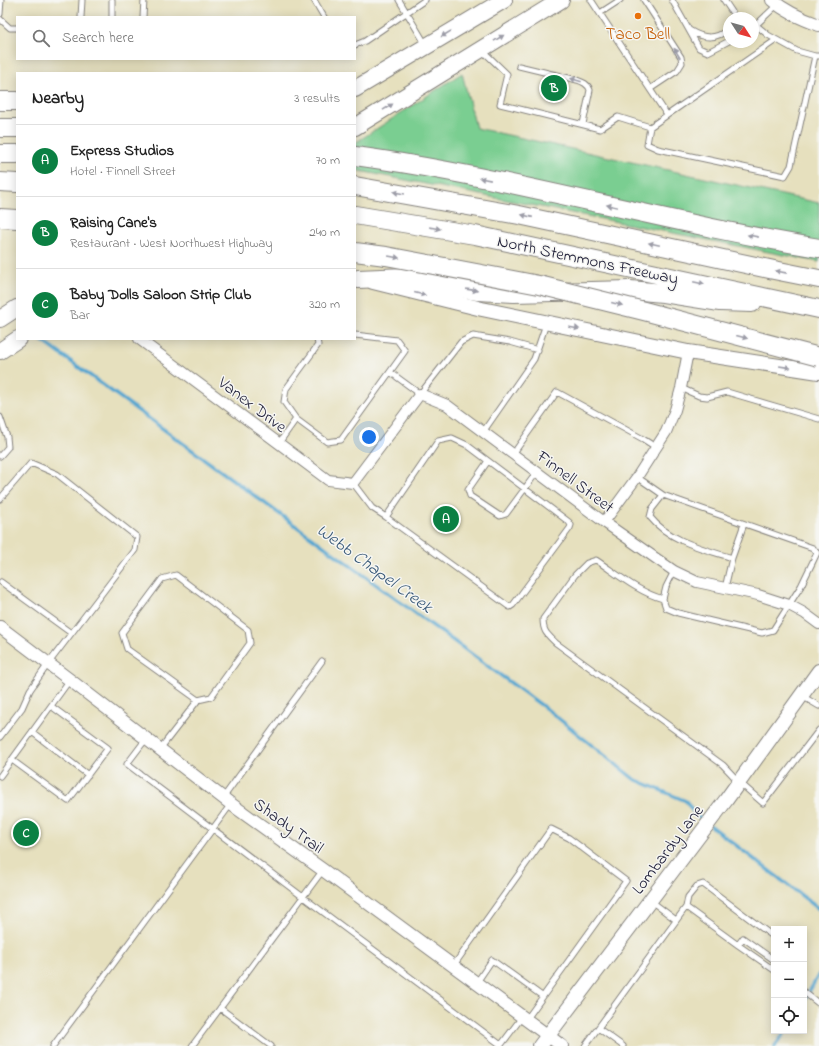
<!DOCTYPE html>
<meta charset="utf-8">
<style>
body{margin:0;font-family:"Indie Flower",sans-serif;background:#f6f6f6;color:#222}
.controls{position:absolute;right:12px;bottom:12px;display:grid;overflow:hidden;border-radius:0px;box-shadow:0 2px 10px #0003}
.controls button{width:36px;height:36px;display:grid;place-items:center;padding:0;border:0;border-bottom:1px solid #e0e0e0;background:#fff;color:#222;font:20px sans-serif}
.compass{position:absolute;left:723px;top:12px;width:36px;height:36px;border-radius:50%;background:#fff;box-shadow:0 2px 10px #0003;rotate:126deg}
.you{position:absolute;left:369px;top:437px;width:14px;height:14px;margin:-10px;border:3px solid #fff;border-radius:50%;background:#1a73e8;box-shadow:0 0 0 6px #1a73e833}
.badge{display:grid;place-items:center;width:26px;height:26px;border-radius:50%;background:#0b8043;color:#fff;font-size:13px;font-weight:700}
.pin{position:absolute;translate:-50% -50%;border:2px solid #fff;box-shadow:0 1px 4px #0006}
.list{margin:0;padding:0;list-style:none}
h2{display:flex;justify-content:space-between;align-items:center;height:52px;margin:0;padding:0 16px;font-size:17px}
h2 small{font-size:13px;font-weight:400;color:#767676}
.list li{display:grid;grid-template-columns:26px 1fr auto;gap:12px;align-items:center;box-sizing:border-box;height:72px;padding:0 16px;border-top:1px solid #e0e0e0}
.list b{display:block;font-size:15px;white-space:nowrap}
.list p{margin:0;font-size:13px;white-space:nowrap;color:#767676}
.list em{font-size:13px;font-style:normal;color:#767676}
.icon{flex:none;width:22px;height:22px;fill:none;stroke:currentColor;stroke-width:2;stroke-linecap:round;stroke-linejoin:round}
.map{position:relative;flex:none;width:819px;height:1046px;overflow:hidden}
.search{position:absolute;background:#fff;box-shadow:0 2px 10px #0003;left:16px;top:16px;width:340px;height:44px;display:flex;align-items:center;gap:10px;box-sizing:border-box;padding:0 14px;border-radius:0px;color:#767676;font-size:15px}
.panel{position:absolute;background:#fff;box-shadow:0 2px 10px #0003;left:16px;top:72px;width:340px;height:268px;border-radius:0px}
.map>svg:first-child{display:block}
.green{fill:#7ace91;stroke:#4e7866}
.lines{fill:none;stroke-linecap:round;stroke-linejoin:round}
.stream{stroke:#55a6d0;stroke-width:3.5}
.service-casing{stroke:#84817c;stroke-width:7}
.minor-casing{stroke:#84817c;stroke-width:12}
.tertiary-casing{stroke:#84817c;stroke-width:14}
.secondary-casing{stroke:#84817c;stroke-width:16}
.primary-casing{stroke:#84817c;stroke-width:18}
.motorway-casing{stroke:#84817c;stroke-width:20}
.service{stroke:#fff;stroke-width:5}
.minor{stroke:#fff;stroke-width:10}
.tertiary{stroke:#fff;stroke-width:12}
.secondary{stroke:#fff;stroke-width:14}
.primary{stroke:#fff;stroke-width:16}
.motorway{stroke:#fff;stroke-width:18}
.motorway-bridge-casing{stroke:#84817c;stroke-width:20;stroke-linecap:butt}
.motorway-bridge{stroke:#fff;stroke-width:18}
.oneway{fill:#9c9ca7}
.food-dot{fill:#e8710a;stroke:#f6f6f2;stroke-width:1.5}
.labels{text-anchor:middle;stroke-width:3;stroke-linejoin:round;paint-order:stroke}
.food-label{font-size:17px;fill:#c56008;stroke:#f6f6f2}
.street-label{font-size:17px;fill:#22223b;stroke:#f6f6f2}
.water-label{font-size:18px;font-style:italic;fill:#365777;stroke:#f6f6f2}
</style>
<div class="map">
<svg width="819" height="1046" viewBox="0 0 819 1046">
<rect width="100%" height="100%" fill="#f6f6f2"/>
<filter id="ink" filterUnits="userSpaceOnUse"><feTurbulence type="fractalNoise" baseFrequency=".025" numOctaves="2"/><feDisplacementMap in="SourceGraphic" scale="8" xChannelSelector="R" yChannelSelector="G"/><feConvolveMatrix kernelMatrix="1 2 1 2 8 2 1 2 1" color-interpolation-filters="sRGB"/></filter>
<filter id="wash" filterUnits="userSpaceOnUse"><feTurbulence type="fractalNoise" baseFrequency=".012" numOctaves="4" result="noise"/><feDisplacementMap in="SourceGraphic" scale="16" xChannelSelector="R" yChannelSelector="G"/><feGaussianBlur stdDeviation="0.9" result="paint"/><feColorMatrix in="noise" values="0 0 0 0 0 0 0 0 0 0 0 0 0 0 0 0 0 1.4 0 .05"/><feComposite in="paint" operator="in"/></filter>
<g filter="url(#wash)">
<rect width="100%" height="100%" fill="#e6e0be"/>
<!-- green -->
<path class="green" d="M462,73L476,128L819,203V262L355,170V143Z"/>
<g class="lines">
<!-- stream -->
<path class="stream" d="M40,339L548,710L634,779L686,801L694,813L706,822
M711,826L819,909
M804,1001L819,974
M775,1046L786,1031"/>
</g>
</g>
<g filter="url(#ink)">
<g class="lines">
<!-- service casing -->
<g class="service-casing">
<path id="service" d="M314,0L324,17
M399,0L426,45
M591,0L667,115
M644,0L681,57L682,63L677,71L650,89
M672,0L699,48L708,52L729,41
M724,0L732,12L734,18
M777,5L756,25L768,35L797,51L815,56
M600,13L620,0
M0,14L1,0
M81,17L82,0
M112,17V0
M143,17L144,0
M0,19L10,28H17
M689,30C704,39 715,40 729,29
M355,45L365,41L425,0
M483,51L507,74L500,104L600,129L618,117L650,127L647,144L658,149L785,176L791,166L815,56H819
M519,66L577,80C583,82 588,84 590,90L583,124
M650,127L776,40
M390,372L420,394L461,342L473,336L510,342L538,350
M681,388L699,396L707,397L727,392L819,419
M0,417L7,437L8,447L0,456
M296,419L327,442L341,440L405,351L397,340L355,335
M483,432L534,359L546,324
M279,443L296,419L284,402L286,389L318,345L317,339
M513,454L557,392L643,439L657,448
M488,461L468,490L470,496L500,516L506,514L537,472
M637,477L663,495L813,548L817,553L801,586L773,630L762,633L711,621L678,613L666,608L663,599L666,587L674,571
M353,483L372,508L386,517L508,606L510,607L513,605L570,528L571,525L569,522L467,445L452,438L438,441L386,517
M663,495L652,509L650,517C669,541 704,549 732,558L744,524
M0,499L31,463L57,474L137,537L135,550L48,664L30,690L22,708L0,737
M1,582L71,633
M725,588L732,558
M663,599C638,592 617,574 596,560L587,563L575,575L543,619C543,632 547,634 556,643L723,765L739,782L763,803L819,730
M802,696L819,706
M32,732L88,775
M146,739L127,764L303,897L501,1045L500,1046
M160,749L198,700L211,697L250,643L248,630L176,575L162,579L122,633L127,649L198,700
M12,760L68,801L108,748L51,706
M0,776L69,681
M223,798L322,661
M651,901L676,920
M686,907L738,945L743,938L774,960
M738,945L774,970
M454,965L551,829L569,838L626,881L526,1020
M477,982L492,960L542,996
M804,992L818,1003
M220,1008L271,1046
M598,1028L623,1046
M501,1045L522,1017
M53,1046L231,804
M192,1046L323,870
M585,1046L686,907L688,897L697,886L703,884L774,937"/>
</g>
<!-- minor casing -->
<g class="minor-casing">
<path id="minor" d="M139,339L328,480L353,483L420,394L447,405L604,522L674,571L697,582L758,595L789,605L804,613L819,624
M604,522L637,477L666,432L675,410L681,388L688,352"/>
</g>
<!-- tertiary casing -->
<g class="tertiary-casing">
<path id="tertiary" d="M772,0C786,12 802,19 819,25
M0,627L70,680L231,804L323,870L562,1046"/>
</g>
<!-- secondary casing -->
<g class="secondary-casing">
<path id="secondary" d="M373,282L482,309L688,352L819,372
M540,1046L726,800L819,671"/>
</g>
<!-- primary casing -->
<g class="primary-casing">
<path id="primary" d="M355,89L504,0
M355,127L561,0
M0,319L17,308
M0,351L18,339"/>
</g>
<!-- motorway casing -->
<g class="motorway-casing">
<path id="motorway" d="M0,101H17
M0,128H17
M0,154H17
M355,156C511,177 663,223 819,248
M0,182L17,183
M355,186L519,215L774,270L819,279
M355,215L475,235L819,309
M0,218L17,219
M358,279L406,277L448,286L478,291L514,293L630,290L663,293L720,302L752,303"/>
</g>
<!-- service -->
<use href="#service" class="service"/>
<!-- minor -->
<use href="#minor" class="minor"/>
<!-- tertiary -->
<use href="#tertiary" class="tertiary"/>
<!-- secondary -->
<use href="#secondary" class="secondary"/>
<!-- primary -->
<use href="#primary" class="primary"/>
<!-- motorway -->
<use href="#motorway" class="motorway"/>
<!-- motorway-bridge casing -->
<g class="motorway-bridge-casing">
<path id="motorway-bridge" d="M355,252L386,256L539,285L644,311L819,357"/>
</g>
<!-- motorway-bridge -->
<use href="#motorway-bridge" class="motorway-bridge"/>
</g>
<!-- one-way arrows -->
<defs><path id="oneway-solid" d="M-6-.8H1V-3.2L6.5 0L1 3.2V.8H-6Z"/></defs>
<g class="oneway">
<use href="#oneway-solid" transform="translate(446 34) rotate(149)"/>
<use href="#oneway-solid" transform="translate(499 38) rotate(-31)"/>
<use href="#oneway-solid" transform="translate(677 53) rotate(-121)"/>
<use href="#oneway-solid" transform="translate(576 80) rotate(-162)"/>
<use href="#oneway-solid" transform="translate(388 107) rotate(-32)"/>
<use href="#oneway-solid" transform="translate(485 179) rotate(-169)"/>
<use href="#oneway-solid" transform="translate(399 193) rotate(-170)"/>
<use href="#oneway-solid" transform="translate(612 206) rotate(-168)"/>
<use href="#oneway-solid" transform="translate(527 216) rotate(-167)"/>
<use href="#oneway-solid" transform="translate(435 228) rotate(10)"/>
<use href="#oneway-solid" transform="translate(753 236) rotate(-169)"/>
<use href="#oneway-solid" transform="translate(654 244) rotate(-168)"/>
<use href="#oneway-solid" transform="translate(394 257) rotate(10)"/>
<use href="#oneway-solid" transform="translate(781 272) rotate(-169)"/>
<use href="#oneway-solid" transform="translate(699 283) rotate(12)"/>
<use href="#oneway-solid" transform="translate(472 290) rotate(8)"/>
<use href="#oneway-solid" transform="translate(420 294) rotate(14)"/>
<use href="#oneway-solid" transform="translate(617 304) rotate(14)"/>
<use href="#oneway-solid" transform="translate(574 328) rotate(10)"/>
<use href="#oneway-solid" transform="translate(742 337) rotate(15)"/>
<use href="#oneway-solid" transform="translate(785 367) rotate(9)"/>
</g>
</g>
<!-- markers -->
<circle class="food-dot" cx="638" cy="16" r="4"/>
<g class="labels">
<!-- food labels -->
<g class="food-label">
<text x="638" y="39">Taco Bell</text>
</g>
<!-- street labels -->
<g class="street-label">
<text transform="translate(588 259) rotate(12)" y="6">North Stemmons Freeway</text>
<text transform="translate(253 404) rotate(37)" y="6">Vanex Drive</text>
<text transform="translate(576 481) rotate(37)" y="6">Finnell Street</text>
<text transform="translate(289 825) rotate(36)" y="6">Shady Trail</text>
<text transform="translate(667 849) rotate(-53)" y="6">Lombardy Lane</text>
</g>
<!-- water labels -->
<g class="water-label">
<text transform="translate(375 568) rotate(36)" y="6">Webb Chapel Creek</text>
</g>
</g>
</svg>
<div class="controls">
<button>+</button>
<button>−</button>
<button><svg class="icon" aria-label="locate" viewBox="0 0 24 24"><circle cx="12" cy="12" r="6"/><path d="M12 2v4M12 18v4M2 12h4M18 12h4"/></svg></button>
</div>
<svg class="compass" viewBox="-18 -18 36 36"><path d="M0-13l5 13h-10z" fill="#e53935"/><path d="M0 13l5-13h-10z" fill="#767676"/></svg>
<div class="you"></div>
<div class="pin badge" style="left:446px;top:519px">A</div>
<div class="pin badge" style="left:554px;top:88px">B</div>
<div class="pin badge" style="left:26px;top:833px">C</div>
<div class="search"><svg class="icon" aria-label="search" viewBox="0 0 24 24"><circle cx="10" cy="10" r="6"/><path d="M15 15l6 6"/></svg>Search here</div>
<section class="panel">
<h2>Nearby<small>3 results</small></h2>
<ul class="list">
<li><span class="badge">A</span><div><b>Express Studios</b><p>Hotel · Finnell Street</p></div><em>70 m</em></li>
<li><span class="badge">B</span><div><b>Raising Cane's</b><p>Restaurant · West Northwest Highway</p></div><em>240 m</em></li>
<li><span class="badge">C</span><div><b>Baby Dolls Saloon Strip Club</b><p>Bar</p></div><em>320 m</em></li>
</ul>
</section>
</div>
